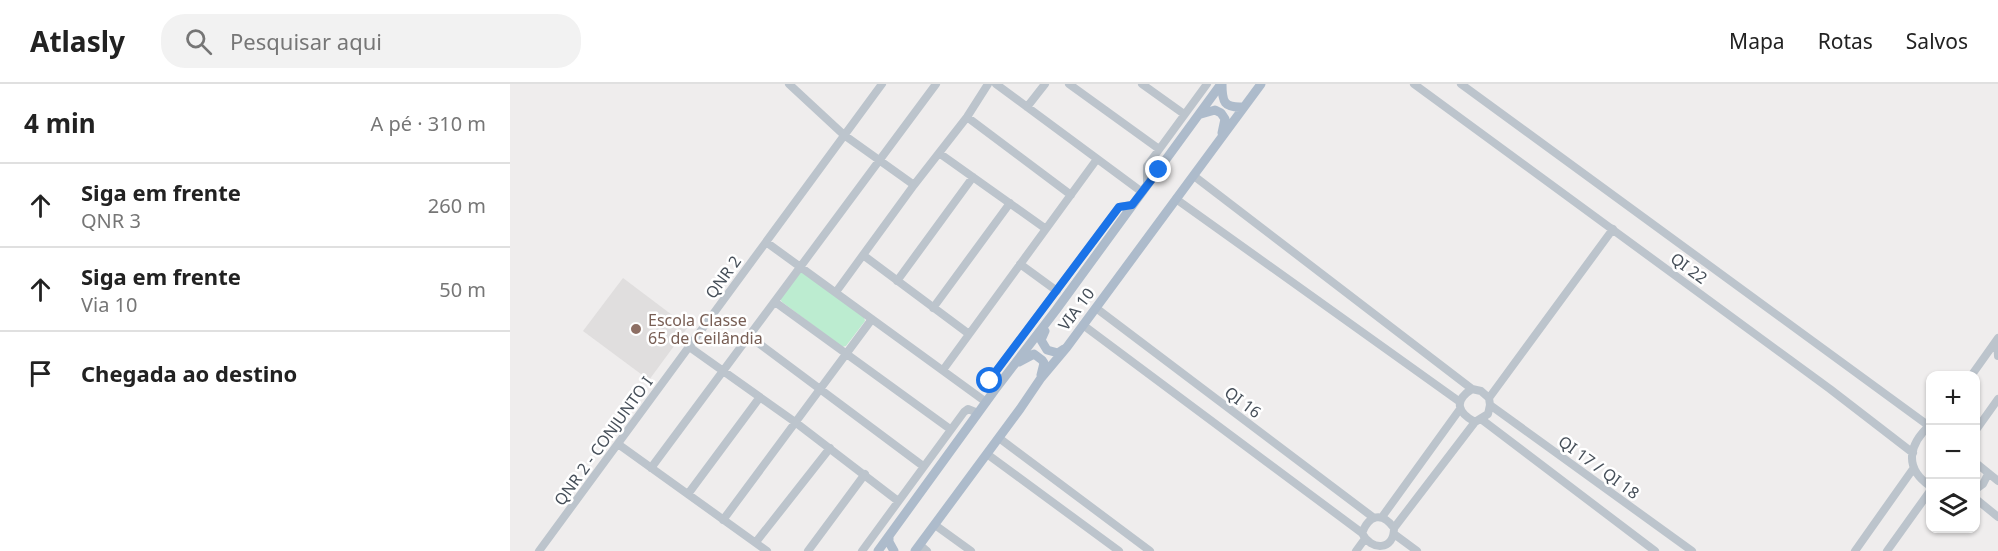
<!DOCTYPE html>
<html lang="pt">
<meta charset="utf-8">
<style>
body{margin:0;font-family:"Noto Sans",sans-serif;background:#f2f2f2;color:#222}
.controls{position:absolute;right:18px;bottom:18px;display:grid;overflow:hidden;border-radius:12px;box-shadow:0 2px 4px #0004}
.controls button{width:54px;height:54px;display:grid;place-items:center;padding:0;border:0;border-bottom:2px solid #e0e0e0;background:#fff;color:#222;font:30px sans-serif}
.stop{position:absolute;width:18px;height:18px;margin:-14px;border:4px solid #1a73e8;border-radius:50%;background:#fff}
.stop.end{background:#1a73e8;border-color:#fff;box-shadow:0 2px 6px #0008}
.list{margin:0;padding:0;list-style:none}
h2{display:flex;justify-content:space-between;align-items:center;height:78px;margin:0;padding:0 24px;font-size:26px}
h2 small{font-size:20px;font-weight:400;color:#767676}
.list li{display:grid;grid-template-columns:39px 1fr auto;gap:18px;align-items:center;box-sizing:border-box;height:84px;padding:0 24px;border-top:2px solid #e0e0e0}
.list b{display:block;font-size:22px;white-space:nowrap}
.list p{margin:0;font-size:20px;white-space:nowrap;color:#767676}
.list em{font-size:20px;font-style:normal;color:#767676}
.icon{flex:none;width:33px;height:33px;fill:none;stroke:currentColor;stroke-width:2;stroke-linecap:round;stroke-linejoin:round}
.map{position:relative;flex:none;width:1488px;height:467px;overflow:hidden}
header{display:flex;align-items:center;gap:36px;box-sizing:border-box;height:84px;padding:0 30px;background:#fff;border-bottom:2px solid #e0e0e0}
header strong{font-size:28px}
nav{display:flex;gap:33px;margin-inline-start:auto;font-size:21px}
.search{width:420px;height:54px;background:#f2f2f2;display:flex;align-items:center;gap:15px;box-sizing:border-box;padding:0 21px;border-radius:24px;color:#767676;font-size:22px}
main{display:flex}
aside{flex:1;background:#fff}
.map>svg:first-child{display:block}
.education{fill:#e0dede}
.green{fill:#bcecd0}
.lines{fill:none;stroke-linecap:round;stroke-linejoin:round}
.minor{stroke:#bcc4cc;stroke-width:8}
.major{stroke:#adbbcb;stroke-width:9}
.route{stroke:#1a73e8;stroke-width:8}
.education-dot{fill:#8d6e63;stroke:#fff;stroke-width:2}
.labels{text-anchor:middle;stroke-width:5;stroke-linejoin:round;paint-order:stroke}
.street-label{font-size:16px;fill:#464f59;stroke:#fff}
.education-label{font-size:16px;fill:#785e54;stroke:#fff;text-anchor:start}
</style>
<header>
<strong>Atlasly</strong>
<div class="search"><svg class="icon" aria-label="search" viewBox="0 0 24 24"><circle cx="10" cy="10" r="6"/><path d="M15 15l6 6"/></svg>Pesquisar aqui</div>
<nav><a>Mapa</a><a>Rotas</a><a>Salvos</a></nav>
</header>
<main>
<aside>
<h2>4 min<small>A pé · 310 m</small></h2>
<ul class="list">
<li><svg class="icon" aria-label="ahead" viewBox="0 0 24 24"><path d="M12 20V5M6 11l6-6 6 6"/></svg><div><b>Siga em frente</b><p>QNR 3</p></div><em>260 m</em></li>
<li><svg class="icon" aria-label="ahead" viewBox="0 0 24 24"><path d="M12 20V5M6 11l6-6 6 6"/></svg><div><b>Siga em frente</b><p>Via 10</p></div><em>50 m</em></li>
<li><svg class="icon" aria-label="arrive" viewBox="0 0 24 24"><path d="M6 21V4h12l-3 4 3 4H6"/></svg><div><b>Chegada ao destino</b></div></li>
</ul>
</aside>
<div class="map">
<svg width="1488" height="467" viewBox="0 0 1488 467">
<rect width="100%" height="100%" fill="#efeded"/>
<!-- education -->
<path class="education" d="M113,194L178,243L139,296L73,247Z"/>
<!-- green -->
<path class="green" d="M293,188L354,233L355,237L336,262L332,263L272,218L270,215L290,189Z"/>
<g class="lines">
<!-- minor -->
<path class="minor" d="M279,0L334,51L404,101
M486,0L632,108
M559,0L649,65
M632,0L674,30
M904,0L1320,305L1403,369
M951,0L1419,342
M517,23L535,0
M457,33L561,111
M429,69L536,145
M684,92L962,305
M637,101V82L697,0
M666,115L950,318
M256,158L476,318
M353,171L459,250
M510,180L547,207
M387,197L463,93
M326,208L404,101L457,33L478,0
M265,218L440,345
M423,224L500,119
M586,224L864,434
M573,241L852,449
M239,252L413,382
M1487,256L1488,272
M178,262L285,338L388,417
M433,286L587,75
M1461,292L1488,254
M484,307L481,294L609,123L622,121
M979,314L971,307L962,305C943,317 948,329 965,338L978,330L980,321L979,314L1103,145
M980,321L1182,467
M971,335L1145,467
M1420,341C1398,361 1394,384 1420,402
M1466,346L1488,315
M489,354L640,467
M108,360L257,467
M477,370L609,467
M1466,379L1488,397
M141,384L426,0
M1466,405L1473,400L1478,390
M178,410L250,313
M1466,415L1488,433
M872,433L950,325
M213,436L362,235
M425,441L461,467
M884,444C872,427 859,431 852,449C861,467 884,467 884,444L965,338
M884,450L907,467
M246,458L320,364
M410,461L417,467
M29,467L372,0
M298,467L355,390
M352,467L454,328L458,325L468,329
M846,467L854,456
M1345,467L1403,385
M1377,467L1420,407"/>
<!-- major -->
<path class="major" d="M712,0C712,18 714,24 733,23
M691,30L705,26L711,29L715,35L712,49
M535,247L531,256L537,266L548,269L554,265
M509,278L524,270L532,276L534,279L531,291
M379,453V458L384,467
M368,467L484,307L546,226L711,0
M405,467L510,325L531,294L557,263L751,0"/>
</g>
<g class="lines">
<!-- route -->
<path class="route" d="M480,297L481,294L609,123L622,121L649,86"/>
</g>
<!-- markers -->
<circle class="education-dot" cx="126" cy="245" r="6"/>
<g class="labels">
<!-- street labels -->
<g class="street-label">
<text transform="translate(1179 184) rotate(36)" y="6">QI 22</text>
<text transform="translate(213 193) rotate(-54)" y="6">QNR 2</text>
<text transform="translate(566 225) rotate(-53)" y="6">VIA 10</text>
<text transform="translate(733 318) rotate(37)" y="6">QI 16</text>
<text transform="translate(93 357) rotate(-54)" y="6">QNR 2 - CONJUNTO I</text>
<text transform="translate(1089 383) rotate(36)" y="6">QI 17 / QI 18</text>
</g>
<!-- education labels -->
<g class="education-label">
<text x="138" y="242">Escola Classe<tspan x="138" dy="18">65 de Ceilândia</tspan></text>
</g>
</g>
</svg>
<div class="controls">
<button>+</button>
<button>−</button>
<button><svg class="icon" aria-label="layers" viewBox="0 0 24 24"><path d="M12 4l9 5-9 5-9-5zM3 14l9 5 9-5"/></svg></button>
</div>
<div class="stop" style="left:480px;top:297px"></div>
<div class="stop end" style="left:649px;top:86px"></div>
</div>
</main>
